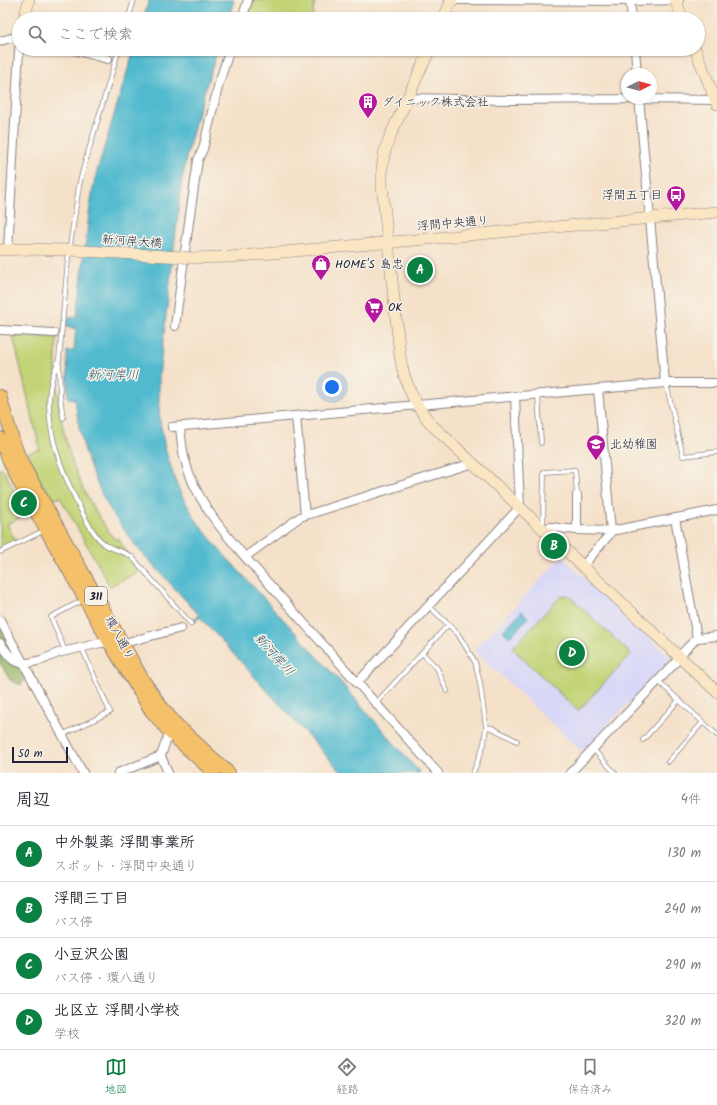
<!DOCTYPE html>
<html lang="ja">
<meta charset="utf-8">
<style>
body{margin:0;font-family:Kalam,"Klee One",sans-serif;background:#f7f7f7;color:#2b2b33}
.compass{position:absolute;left:621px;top:68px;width:36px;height:36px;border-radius:50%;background:#fff;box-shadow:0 1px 3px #0004;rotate:85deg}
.scale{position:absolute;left:12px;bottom:10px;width:56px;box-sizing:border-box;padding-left:4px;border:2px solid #22223b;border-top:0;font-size:11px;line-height:14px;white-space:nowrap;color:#22223b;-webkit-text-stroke:3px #f7f3e8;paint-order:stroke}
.you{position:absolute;left:332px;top:387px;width:14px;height:14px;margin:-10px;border:3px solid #fff;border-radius:50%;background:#1a73e8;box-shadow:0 0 0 6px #1a73e833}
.badge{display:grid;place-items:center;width:26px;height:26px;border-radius:50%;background:#0b8043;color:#fff;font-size:13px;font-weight:700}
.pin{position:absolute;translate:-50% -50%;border:2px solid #fff;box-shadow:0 1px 4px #0006}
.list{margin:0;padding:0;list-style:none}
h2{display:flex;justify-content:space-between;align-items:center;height:52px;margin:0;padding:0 16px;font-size:17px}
h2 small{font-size:13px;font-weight:400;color:#7c7c81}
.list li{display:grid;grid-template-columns:26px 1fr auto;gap:12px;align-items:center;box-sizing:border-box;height:56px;padding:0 16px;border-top:1px solid #e1e1e2}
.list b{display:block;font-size:15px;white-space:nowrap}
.list p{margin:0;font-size:13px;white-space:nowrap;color:#7c7c81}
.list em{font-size:13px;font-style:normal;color:#7c7c81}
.icon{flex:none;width:22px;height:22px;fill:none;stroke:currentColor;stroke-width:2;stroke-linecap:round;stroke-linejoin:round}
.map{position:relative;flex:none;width:717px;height:773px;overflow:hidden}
.search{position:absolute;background:#fff;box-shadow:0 1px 3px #0004;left:12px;right:12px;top:12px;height:44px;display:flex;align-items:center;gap:10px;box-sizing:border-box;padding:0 14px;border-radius:22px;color:#7c7c81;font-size:15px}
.sheet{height:276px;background:#fff}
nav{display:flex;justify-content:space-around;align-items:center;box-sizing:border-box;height:56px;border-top:1px solid #e1e1e2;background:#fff;font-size:11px;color:#7c7c81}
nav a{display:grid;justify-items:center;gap:2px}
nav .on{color:#0b8043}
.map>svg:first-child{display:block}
.built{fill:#d8d7f8}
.green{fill:#c2d476;stroke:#727b58}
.forest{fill:#99b667;stroke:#5e6c51}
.water{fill:#51bacf;stroke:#3a6e85}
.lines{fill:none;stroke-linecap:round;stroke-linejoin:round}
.lane-casing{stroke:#8c8282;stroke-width:5.5}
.street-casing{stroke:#8c8282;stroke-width:10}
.secondary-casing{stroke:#8c8282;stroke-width:12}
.primary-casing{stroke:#8c8282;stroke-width:14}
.lane{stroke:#fff;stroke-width:4}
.street{stroke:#fff;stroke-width:8}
.secondary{stroke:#fbe6c3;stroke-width:11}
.primary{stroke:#f4c16a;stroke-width:12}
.secondary-bridge-casing{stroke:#8c8282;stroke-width:12;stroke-linecap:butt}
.secondary-bridge{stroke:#fbe6c3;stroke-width:11}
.labels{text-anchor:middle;stroke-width:3;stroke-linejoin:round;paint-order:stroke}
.shield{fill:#f7f3e8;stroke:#62616f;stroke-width:1}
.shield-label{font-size:11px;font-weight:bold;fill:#22223b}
.poi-label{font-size:12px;fill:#22223b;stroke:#f7f3e8;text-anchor:start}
.street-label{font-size:12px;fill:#22223b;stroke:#f7f3e8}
.water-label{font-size:13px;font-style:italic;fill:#32576f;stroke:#f7f3e8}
</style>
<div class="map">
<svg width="717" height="773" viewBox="0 0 717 773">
<rect width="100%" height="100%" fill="#f7f3e8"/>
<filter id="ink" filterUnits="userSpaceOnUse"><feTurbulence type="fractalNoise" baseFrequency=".025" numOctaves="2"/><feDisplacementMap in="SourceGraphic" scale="8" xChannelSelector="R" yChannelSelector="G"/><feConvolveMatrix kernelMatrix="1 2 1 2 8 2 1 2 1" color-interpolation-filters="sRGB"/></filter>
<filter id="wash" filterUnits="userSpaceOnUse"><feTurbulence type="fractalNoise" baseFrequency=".012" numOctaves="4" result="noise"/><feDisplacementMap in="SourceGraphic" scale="16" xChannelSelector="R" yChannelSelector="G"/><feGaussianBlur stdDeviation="0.9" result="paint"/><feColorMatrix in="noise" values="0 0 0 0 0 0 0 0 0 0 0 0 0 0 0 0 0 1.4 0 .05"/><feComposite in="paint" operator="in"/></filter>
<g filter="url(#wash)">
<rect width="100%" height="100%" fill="#f5e1c9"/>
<!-- built -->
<path class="built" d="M562,557L670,657L669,661L582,752L474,650Z"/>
<!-- green -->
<path class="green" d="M253,0H315L312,19H246Z
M13,336L57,337C53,386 61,439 81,484C90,504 102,522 114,539L118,538L139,572L110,586L60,497L53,500L35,472L28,453L40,449Z
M0,468H1L4,471L27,515L7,524L16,542L0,550Z
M568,595L631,654L578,711L512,648L561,596Z"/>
<!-- forest -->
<path class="forest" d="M0,624L8,639L11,653L23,672L24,681L21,685L10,680L2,666L0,664Z"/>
<!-- water -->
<path class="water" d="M149,0H234L228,19H143Z
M134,49H218L198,112L187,154L182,179L159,376V407L160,422L165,448L175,480L181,494L196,520L216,546L337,678L420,773H342L200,617L195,622L193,620L199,615L136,546L114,516L103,497L92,472L85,452L79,427L75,399L68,398L67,351H74L76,329L67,326V318L77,317L90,206L95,178Z
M522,611L528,618L510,637L503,631Z"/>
</g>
<g filter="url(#ink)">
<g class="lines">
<!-- lane casing -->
<g class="lane-casing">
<path id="lane" d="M128,19L134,0
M119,49L84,166L79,186L68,259L59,360C55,369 51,379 50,389C45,430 61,470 79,506C85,518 92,533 102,542C110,550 123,550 132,557L191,624
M59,364L60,396L63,418
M666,383L683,456L717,452
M538,395L541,443
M543,527L544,472L575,470L577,495
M0,552L41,532
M429,606L458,634L475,662L480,683L486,727L484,744L473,773
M65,651L51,617L83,600
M422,653L437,668L447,691
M658,681L717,735
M376,703L448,625
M486,727L492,728L517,741
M62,735L110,712L82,648
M643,740L679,700
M593,749L615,773
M668,762L703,722"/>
</g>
<!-- street casing -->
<g class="street-casing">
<path id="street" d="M449,0L630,1L679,0
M630,1L632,19
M242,19L248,0
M0,41L19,36
M70,49L108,59
M635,49L637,74
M407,98L508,100L639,99L717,100
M639,98L665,383
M8,250L19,49
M175,326L189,222L198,160L203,149L219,83L230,49
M0,330L54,333
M296,416L305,515
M172,427L665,383H717
M180,427C181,437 182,447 184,457C194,497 219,527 245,557L438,773
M543,530L550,527L577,530L611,531L717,510
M577,530V495
M245,557L300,517L473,463
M582,567L609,535L611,531L598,389
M0,620L83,773
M697,638L717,636
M0,643L13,660L23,664L42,660L58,653L101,643L128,642L181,628
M357,683L520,507L515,396
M118,773L161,756
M168,773L161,756L169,732
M570,773L675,663L685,650L697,638L675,518"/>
</g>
<!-- secondary casing -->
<g class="secondary-casing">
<path id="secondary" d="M675,0L683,19
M24,19L29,0
M443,19L452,0
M430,49L391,134L385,150L382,168V186L400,356C404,383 415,406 433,426L717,692
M695,49L717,104
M0,250L19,249L69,250L182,257
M191,258L230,257L717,212"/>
</g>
<!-- primary casing -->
<g class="primary-casing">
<path id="primary" d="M0,396L14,443L22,463L142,678L158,702L175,723L229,773
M0,438L9,461L19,482L109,642L151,711L169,732L214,773"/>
</g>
<!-- lane -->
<use href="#lane" class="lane"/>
<!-- street -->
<use href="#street" class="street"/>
<!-- secondary -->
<use href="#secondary" class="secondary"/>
<!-- primary -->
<use href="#primary" class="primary"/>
<!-- secondary-bridge casing -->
<g class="secondary-bridge-casing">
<path id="secondary-bridge" d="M182,257L191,258"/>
</g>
<!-- secondary-bridge -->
<use href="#secondary-bridge" class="secondary-bridge"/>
</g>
</g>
<!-- icons -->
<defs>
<g id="building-pin" transform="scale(1)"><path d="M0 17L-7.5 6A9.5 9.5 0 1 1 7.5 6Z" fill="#b5179e" stroke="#f7f3e8"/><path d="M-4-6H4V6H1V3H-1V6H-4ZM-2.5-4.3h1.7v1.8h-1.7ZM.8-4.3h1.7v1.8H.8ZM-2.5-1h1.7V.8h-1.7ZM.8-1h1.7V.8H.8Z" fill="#fff"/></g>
<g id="bus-pin" transform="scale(1)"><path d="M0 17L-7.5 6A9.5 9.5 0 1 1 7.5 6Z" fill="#b5179e" stroke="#f7f3e8"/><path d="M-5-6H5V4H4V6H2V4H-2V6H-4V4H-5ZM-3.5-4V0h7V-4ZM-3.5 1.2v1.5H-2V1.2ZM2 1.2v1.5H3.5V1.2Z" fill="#fff"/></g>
<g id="shop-pin" transform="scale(1)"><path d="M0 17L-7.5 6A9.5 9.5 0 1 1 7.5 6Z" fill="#b5179e" stroke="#f7f3e8"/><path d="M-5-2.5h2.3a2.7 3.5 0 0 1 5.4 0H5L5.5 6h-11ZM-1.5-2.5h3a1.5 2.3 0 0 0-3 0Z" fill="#fff"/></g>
<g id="supermarket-pin" transform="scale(1)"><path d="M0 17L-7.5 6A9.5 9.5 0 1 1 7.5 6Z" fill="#b5179e" stroke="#f7f3e8"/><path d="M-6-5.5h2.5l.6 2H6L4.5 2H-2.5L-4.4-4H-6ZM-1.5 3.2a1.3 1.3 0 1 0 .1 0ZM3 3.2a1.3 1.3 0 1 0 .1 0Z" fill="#fff"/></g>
<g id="school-pin" transform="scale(1)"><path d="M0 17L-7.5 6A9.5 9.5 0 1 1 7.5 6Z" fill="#b5179e" stroke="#f7f3e8"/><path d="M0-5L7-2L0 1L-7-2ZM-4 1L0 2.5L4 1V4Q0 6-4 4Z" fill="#fff"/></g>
</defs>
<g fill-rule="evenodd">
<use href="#building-pin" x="368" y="102"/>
<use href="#bus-pin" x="676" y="195"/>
<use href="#shop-pin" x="321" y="264"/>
<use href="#supermarket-pin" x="374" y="307"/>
<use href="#school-pin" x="596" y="444"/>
</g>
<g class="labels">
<!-- shield labels -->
<rect class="shield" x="85" y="587" width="22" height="18" rx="3"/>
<g class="shield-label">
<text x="96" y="600">311</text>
</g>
<!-- poi labels -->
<g class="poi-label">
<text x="382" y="106">ダイニック株式会社</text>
<text x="662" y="199" text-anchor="end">浮間五丁目</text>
<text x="335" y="268">HOME'S 島忠</text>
<text x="388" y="311">OK</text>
<text x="610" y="448">北幼稚園</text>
</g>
<!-- street labels -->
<g class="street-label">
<text transform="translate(453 223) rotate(-5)" y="4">浮間中央通り</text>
<text transform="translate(132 241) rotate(4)" y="4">新河岸大橋</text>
<text transform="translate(120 638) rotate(61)" y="4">環八通り</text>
</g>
<!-- water labels -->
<g class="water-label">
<text x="113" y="379">新河岸川</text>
<text transform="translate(275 654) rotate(48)" y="5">新河岸川</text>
</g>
</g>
</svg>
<svg class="compass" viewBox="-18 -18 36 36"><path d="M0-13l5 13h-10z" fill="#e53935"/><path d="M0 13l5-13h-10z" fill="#7c7c81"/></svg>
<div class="scale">50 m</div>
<div class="you"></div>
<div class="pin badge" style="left:420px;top:270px">A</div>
<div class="pin badge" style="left:554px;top:546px">B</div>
<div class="pin badge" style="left:24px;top:503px">C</div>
<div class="pin badge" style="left:572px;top:653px">D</div>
<div class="search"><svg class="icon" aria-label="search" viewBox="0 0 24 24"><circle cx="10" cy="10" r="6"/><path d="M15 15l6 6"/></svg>ここで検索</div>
</div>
<section class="sheet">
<h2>周辺<small>4件</small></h2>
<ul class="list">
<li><span class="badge">A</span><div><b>中外製薬 浮間事業所</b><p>スポット · 浮間中央通り</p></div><em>130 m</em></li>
<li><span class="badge">B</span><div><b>浮間三丁目</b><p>バス停</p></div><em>240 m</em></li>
<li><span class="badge">C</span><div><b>小豆沢公園</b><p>バス停 · 環八通り</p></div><em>290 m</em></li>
<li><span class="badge">D</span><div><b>北区立 浮間小学校</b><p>学校</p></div><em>320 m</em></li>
</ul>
</section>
<nav>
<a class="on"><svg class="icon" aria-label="map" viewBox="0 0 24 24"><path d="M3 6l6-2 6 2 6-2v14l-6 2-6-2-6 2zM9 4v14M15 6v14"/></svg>地図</a>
<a><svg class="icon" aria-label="directions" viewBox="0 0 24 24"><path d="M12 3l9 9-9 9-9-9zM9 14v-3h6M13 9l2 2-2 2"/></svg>経路</a>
<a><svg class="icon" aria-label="saved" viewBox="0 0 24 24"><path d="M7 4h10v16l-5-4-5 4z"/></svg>保存済み</a>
</nav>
